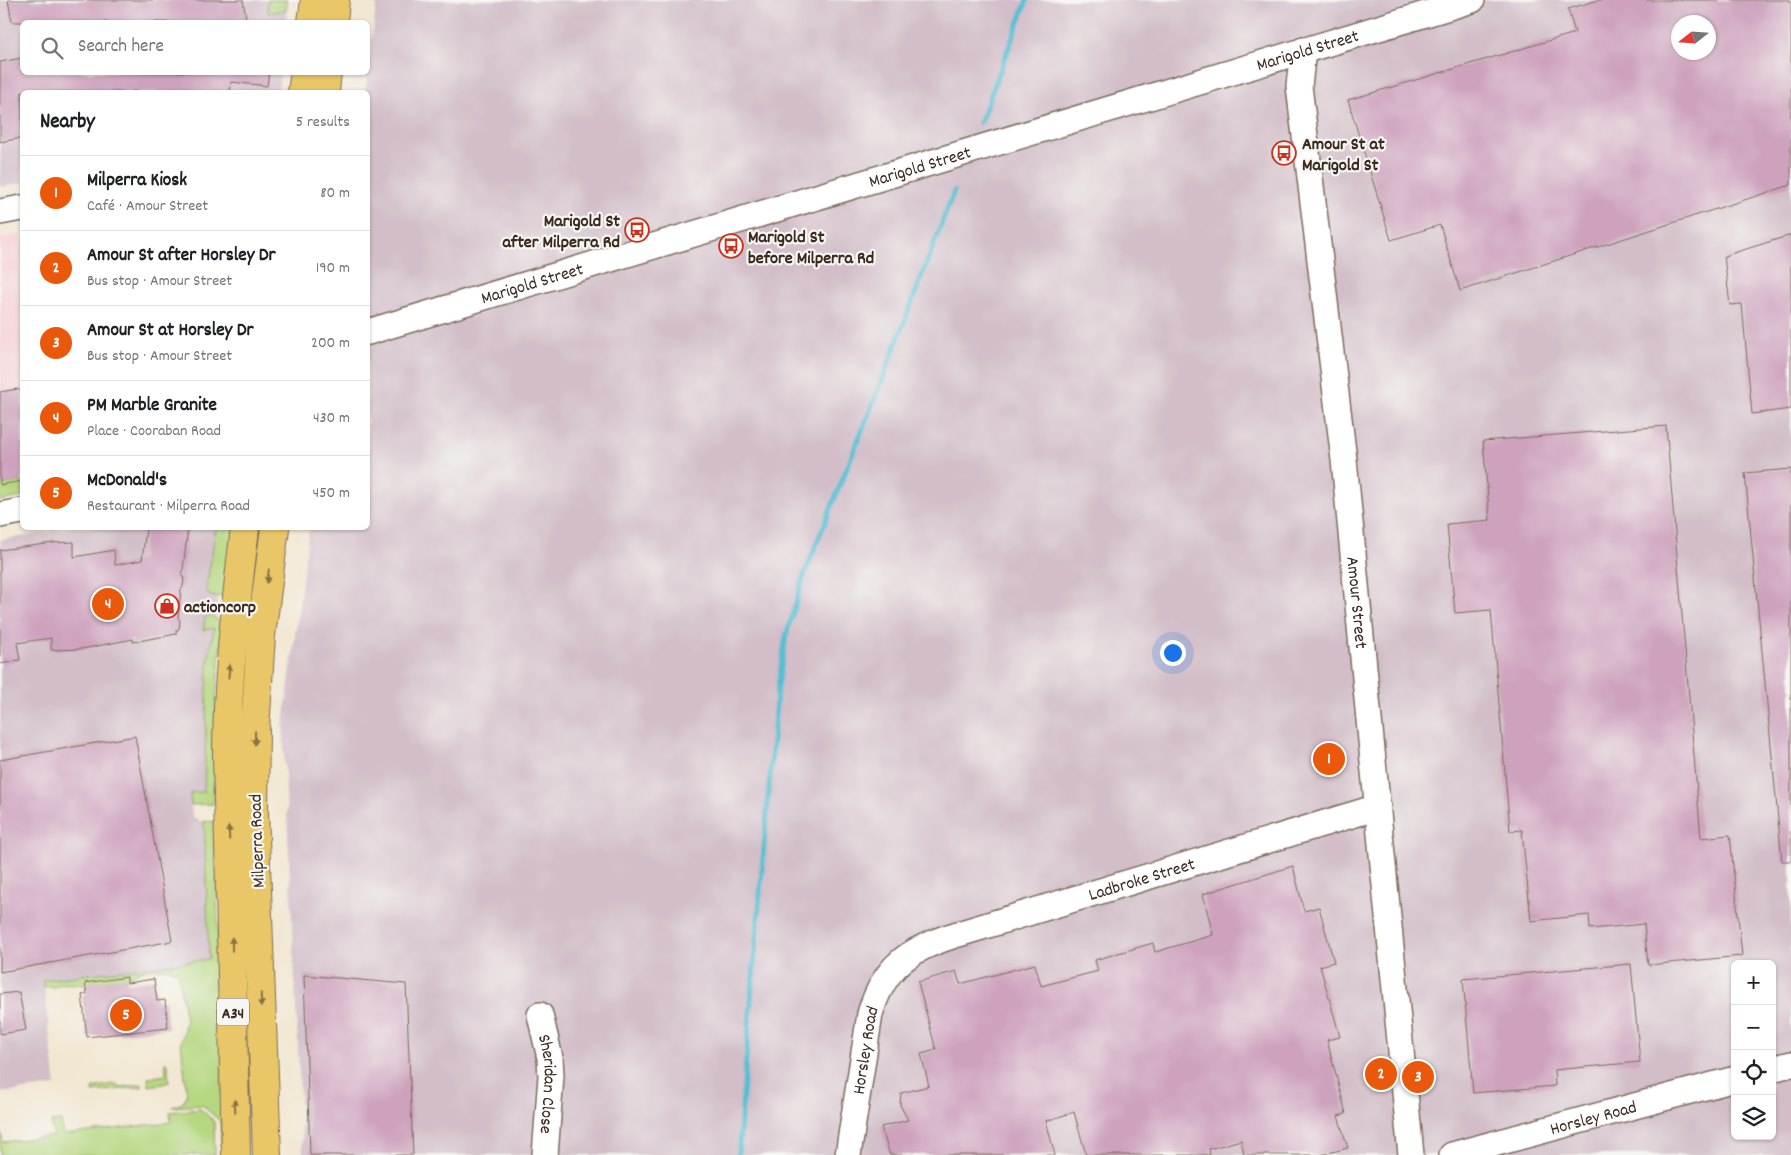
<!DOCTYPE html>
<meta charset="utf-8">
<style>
body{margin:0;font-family:Dekko,sans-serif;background:#f2f2f2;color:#202124}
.controls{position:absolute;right:15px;bottom:15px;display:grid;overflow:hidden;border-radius:8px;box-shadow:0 1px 4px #0004}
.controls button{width:45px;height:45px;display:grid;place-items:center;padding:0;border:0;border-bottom:1px solid #e0e0e0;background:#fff;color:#202124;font:25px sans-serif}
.compass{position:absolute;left:1671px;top:15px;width:45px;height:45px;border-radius:50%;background:#fff;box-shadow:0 1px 4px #0004;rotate:253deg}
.you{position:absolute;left:1172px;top:652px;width:18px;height:18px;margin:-12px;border:4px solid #fff;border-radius:50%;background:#1a73e8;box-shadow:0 0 0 8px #1a73e833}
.badge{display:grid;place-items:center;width:32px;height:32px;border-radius:50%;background:#ea580c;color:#fff;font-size:16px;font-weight:700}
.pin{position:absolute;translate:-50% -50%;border:2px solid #fff;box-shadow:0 1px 5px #0006}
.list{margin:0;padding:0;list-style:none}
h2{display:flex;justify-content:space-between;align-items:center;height:65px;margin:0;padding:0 20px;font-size:21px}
h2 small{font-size:16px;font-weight:400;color:#757577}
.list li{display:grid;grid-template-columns:32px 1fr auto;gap:15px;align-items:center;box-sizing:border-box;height:75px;padding:0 20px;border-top:1px solid #e0e0e0}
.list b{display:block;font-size:19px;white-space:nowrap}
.list p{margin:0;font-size:16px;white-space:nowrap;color:#757577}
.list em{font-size:16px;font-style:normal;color:#757577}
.icon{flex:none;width:28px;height:28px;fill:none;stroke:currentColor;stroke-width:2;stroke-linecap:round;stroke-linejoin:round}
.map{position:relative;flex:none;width:1791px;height:1155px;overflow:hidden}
.search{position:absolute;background:#fff;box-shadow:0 1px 4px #0004;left:20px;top:20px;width:350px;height:55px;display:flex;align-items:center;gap:12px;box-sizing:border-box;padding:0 18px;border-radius:8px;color:#757577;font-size:19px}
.panel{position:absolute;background:#fff;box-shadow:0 1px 4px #0004;left:20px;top:90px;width:350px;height:440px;border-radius:8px}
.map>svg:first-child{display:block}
.built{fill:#f7cfd5}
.industrial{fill:#d2bdc8;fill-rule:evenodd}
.green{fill:#b5d77f;stroke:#78804e}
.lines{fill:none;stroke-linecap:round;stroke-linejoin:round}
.stream{stroke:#56bed3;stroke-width:5}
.building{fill:#cea2bd;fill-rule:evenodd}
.minor-casing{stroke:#7b6c5d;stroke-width:28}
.highway-casing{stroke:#7b6c5d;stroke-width:30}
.minor{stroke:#fff;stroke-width:25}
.highway{stroke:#e9c769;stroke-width:28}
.oneway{fill:#897140}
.labels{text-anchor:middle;stroke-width:4.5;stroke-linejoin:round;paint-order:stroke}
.shield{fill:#f6f6f2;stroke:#73675e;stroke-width:1}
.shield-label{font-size:16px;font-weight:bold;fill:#3b2a1e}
.street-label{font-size:18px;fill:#3b2a1e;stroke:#f6f6f2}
.poi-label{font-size:18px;font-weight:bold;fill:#3b2a1e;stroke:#f6f6f2;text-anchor:start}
</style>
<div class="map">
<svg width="1791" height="1155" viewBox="0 0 1791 1155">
<rect width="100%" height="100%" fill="#f6f6f2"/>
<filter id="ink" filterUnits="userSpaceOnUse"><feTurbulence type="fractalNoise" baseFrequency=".02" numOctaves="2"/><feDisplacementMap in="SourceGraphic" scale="10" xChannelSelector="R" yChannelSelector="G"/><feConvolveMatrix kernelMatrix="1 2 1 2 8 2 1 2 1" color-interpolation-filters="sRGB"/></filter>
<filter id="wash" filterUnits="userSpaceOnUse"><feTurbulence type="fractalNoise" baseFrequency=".0096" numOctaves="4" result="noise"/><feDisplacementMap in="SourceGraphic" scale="20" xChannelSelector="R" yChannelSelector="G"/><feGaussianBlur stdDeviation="1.12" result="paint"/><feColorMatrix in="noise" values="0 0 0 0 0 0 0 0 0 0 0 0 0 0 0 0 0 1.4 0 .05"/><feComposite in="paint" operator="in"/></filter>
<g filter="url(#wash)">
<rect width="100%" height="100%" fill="#f2e7d2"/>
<!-- built -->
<path class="built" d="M22,234V486L0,490V238Z"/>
<!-- industrial -->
<path class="industrial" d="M0,0H288L286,22H22V72L280,73L278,92H22V183L0,187Z
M377,0H1791V1155H303L283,729L309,528H368V92H365ZM1678,22H1708V52H1678ZM1735,964H1772V1136H1735Z
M74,528H227L214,628L208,660L204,792L190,793L192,816L199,821H204L210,959L43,980L56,1086L0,1093V540Z"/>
<!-- green -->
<path class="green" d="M268,0H287L286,10L268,13Z
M22,481V497L0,501V485Z
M216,528H235L226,596L214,597L209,595L206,589Z
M210,616L223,622L216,698L214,804L191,805L190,793L204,792L208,660L214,628L203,630L205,617Z
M204,821L215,822L224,1155H222L220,1121L202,1105L172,1107L183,1103L187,1095L181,1043L186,1020L178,973C169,966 152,968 141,971C133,974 128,980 119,981C109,982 98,985 88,985C75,985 64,980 53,988L51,986L44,987L43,980L209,959Z
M165,1062L168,1064L169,1082L163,1084L149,1086L148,1078L166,1075Z
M113,1084L120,1087L142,1084V1087L93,1092V1088Z
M200,1109L214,1121L215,1155H0V1128L3,1142L53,1136L51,1122L61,1121L63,1135L171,1122L170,1112Z"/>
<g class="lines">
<!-- stream -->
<path class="stream" d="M980,123L1027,0
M738,1155L777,692L786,636L804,575L885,373L954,191"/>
</g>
<g id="blocks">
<!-- building -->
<path class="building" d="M8,0H243L246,18L219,22H12Z
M1598,0H1791V185L1460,291L1440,225L1391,240L1348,100L1575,33L1568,9ZM1678,22H1708V52H1678Z
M22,58V72H269L267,86L231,82L230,92L132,91V92H22V138L0,142V62Z
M1791,235V409L1752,414L1742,304L1730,305L1724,256Z
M18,389L22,393V481L0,485V392Z
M1666,426L1701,838L1730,835L1742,956L1648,965L1644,924L1590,929L1589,915L1531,921L1522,830L1510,831L1491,610L1455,613L1447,524L1490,520L1483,441Z
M1791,469V861H1782L1745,473Z
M146,528H188L182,577L184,578L183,587L181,589L178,618L180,621L179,629L176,631V634L133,642V639L82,649L51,650V638L17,643L20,660L0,664V550L53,543L74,542V557L114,550L115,565L142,560Z
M135,736L172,941L0,972V760Z
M1293,866L1304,911L1319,907L1334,962L1320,966L1340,1037L1327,1040L1346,1114L1338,1116L1348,1148L1320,1155H1244L1241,1140L1209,1149L1210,1155H1086L1074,1112L1046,1121L1055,1155H890L881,1127L908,1120L900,1105L901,1093L929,1086L921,1054L936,1050L918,982L956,971L960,984L1035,964L1041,986L1098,971L1095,960L1153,943L1155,952L1213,935L1203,894Z
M1631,964L1640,1062L1554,1070L1555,1086L1473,1093L1463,979Z
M304,975L406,984L413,1155H310Z
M127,977V983L154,979L157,1001L165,1000L168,1028L87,1037L82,995L87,994L85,983Z
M19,992L26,1030L0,1034V994Z"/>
</g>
</g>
<g filter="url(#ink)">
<use href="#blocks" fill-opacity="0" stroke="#7b6c5d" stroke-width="1"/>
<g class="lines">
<!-- minor casing -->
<g class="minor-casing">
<g id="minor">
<path id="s1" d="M1303,50L1299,86L1344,460L1411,1155"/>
<path d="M0,212L22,208"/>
<path id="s2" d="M368,332L1472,0"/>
<path d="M0,515L22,511"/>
<path id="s3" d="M540,1015L550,1058L551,1076L545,1155"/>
<path d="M1772,1069L1791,1064"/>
<path id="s4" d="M848,1155L870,1014C884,966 909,949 955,935L1378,807"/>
<path id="s5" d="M1452,1155L1735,1079"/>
</g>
</g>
<!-- highway casing -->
<g class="highway-casing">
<path id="highway" d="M312,22L315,0
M333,22L335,0
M302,92L305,72
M325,92L327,72
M236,1155L227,754C227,678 236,603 245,528
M267,1155L254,812L255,730L261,635L275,528"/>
</g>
<!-- minor -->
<use href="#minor" class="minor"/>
<!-- highway -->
<use href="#highway" class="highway"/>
</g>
<!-- one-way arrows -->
<defs><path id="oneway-solid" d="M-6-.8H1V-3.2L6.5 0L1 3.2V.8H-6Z" transform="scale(1.25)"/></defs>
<g class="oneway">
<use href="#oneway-solid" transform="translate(268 576) rotate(97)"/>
<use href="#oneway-solid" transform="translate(229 671) rotate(-85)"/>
<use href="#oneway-solid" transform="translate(255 738) rotate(91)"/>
<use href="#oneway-solid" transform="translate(229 833) rotate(-92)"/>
<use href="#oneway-solid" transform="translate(232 944) rotate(-91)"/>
<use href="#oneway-solid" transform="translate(261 1000) rotate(88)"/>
<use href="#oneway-solid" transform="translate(235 1106) rotate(-92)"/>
</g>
</g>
<!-- icons -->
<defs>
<g id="bus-ring" transform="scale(1.25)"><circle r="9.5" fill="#f6f6f2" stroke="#c8321e" stroke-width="1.5"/><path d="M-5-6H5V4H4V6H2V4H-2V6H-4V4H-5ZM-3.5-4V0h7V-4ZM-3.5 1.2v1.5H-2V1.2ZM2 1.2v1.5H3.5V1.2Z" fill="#c8321e"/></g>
<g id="shop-ring" transform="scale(1.25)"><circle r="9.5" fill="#f6f6f2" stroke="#c8321e" stroke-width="1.5"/><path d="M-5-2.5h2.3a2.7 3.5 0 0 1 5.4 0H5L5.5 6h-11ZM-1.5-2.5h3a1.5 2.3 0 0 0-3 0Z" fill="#c8321e"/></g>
</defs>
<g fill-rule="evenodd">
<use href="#bus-ring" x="1284" y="153"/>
<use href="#bus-ring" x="637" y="230"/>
<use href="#bus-ring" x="731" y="246"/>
<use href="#shop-ring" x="167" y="606"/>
</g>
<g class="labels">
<!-- shield labels -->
<rect class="shield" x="217" y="998.5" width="32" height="27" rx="4"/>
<g class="shield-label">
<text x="233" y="1018">A34</text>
</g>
<!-- street labels -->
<g class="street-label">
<text dy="6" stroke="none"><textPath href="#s2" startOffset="981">Marigold Street</textPath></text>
<text dy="6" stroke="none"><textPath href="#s2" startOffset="576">Marigold Street</textPath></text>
<text dy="6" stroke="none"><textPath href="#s2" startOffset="171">Marigold Street</textPath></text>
<text dy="6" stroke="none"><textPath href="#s1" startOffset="556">Amour Street</textPath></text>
<text transform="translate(256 841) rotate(-92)" y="6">Milperra Road</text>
<text dy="6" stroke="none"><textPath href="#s4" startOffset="460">Ladbroke Street</textPath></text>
<text dy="6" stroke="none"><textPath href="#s4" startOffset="106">Horsley Road</textPath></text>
<text dy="6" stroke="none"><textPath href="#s3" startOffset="70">Sheridan Close</textPath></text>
<text dy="6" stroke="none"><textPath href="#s5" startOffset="146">Horsley Road</textPath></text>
</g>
<!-- poi labels -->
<g class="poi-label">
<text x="1302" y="149">Amour St at<tspan x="1302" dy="21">Marigold St</tspan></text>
<text x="620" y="226" text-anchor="end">Marigold St<tspan x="620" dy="21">after Milperra Rd</tspan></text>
<text x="748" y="242">Marigold St<tspan x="748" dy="21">before Milperra Rd</tspan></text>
<text x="184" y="612">actioncorp</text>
</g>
</g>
</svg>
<div class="controls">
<button>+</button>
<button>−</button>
<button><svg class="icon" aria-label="locate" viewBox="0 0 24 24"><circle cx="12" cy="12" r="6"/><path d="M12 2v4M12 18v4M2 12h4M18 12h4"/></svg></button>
<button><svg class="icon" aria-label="layers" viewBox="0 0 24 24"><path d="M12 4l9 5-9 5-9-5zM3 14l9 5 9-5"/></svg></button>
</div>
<svg class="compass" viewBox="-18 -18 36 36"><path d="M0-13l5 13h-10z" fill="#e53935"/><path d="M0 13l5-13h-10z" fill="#757577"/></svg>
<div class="you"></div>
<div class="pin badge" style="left:1329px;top:759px">1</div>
<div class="pin badge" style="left:1381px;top:1074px">2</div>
<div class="pin badge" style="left:1418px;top:1077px">3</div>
<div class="pin badge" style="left:108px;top:604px">4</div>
<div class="pin badge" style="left:126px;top:1015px">5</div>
<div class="search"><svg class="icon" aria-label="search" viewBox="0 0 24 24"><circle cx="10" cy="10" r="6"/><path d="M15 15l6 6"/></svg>Search here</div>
<section class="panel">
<h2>Nearby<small>5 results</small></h2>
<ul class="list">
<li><span class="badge">1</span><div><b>Milperra Kiosk</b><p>Café · Amour Street</p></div><em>80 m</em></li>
<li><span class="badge">2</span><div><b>Amour St after Horsley Dr</b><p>Bus stop · Amour Street</p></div><em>190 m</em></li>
<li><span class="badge">3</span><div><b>Amour St at Horsley Dr</b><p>Bus stop · Amour Street</p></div><em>200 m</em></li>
<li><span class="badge">4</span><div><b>PM Marble Granite</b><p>Place · Cooraban Road</p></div><em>430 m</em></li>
<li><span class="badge">5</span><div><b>McDonald's</b><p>Restaurant · Milperra Road</p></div><em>450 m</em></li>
</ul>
</section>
</div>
